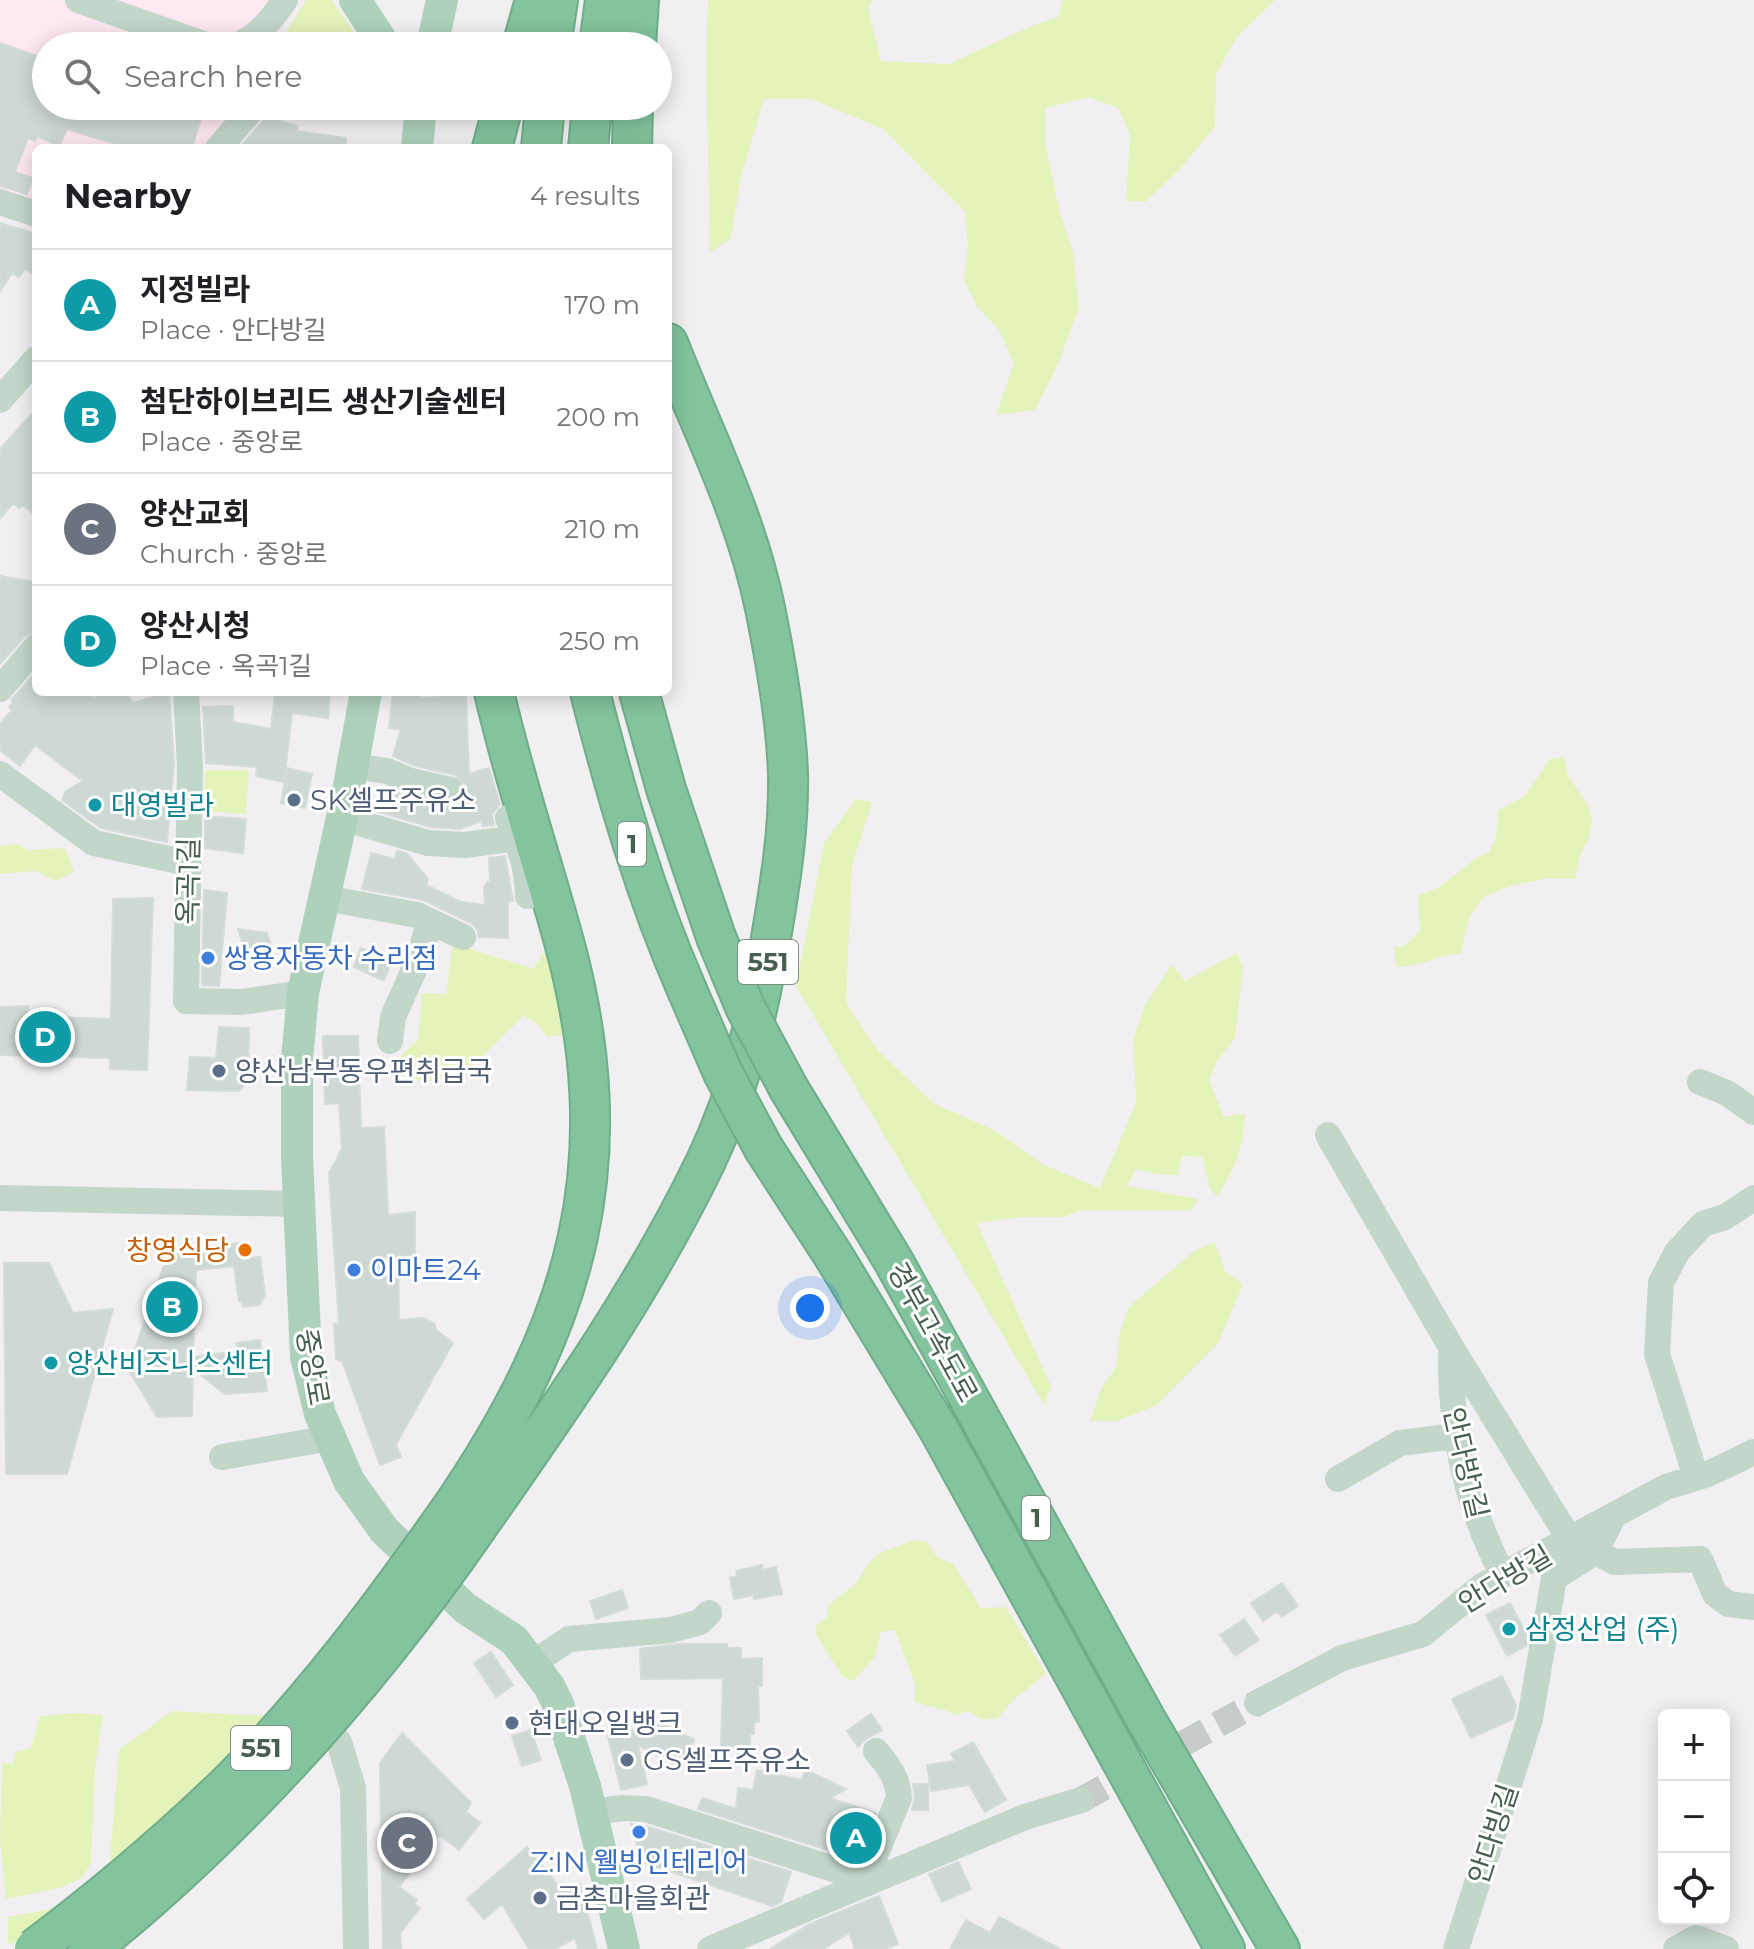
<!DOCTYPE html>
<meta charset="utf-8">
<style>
body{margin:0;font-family:Montserrat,"Noto Sans KR",sans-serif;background:#f2f2f2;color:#202124}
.controls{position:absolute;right:24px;bottom:24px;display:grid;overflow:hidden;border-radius:12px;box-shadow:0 4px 20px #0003}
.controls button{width:72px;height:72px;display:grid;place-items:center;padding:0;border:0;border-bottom:2px solid #e0e0e0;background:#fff;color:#202124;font:40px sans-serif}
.you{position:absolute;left:810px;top:1308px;width:28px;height:28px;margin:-20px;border:6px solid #fff;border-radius:50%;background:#1a73e8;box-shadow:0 0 0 12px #1a73e833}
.badge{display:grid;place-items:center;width:52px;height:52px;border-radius:50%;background:#0b8043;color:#fff;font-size:26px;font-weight:700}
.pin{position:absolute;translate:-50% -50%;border:4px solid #fff;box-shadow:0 2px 8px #0006}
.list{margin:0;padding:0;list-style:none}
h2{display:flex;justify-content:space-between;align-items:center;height:104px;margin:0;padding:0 32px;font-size:34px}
h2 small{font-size:26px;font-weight:400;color:#757577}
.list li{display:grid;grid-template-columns:52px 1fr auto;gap:24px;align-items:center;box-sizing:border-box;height:112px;padding:0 32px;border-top:2px solid #e0e0e0}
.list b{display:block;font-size:30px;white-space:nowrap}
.list p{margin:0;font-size:26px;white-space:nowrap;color:#757577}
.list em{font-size:26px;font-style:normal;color:#757577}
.icon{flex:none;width:44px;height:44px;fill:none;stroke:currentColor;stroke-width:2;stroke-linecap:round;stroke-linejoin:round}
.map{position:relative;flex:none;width:1754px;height:1949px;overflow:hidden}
.search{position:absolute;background:#fff;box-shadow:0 4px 20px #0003;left:32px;top:32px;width:640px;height:88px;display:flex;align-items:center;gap:20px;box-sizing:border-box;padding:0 28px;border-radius:44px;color:#757577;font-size:30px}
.panel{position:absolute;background:#fff;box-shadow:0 4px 20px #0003;left:32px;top:144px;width:640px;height:552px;border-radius:12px}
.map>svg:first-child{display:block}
.commercial{fill:#fee8f1}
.green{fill:#e4f3ba}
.building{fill:#ced8d4;stroke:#d3dcd8;stroke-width:2}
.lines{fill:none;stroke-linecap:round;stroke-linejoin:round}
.minor-tunnel{stroke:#c7cbc9;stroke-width:26;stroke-dasharray:26 13;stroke-linecap:butt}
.highway-casing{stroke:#6eae89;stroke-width:42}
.minor{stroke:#c2d6c9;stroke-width:26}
.major{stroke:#add1bb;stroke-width:32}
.highway{stroke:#83c39d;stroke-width:38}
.highway-bridge-casing{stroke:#6eae89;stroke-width:42;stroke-linecap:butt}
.highway-bridge{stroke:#83c39d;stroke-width:38}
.service-dot{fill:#5c6f8a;stroke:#fff;stroke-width:3}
.culture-dot{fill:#0f9aa8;stroke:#fff;stroke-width:3}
.shop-dot{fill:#3f7fe0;stroke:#fff;stroke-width:3}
.food-dot{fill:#e8710a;stroke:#fff;stroke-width:3}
.labels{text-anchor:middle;stroke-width:6;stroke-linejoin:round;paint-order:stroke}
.shield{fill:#fff;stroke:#7e8f84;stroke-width:2}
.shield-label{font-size:26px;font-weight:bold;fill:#465f4f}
.service-label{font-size:28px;fill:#4e5e75;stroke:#fff;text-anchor:start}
.culture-label{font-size:28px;fill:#0d838f;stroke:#fff;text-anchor:start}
.street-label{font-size:28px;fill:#465f4f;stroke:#fff}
.shop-label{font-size:28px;fill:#366cbe;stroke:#fff;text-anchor:start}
.food-label{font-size:28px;fill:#c56008;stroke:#fff;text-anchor:end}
</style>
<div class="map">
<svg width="1754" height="1949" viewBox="0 0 1754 1949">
<rect width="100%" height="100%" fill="#f2eff2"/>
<!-- commercial -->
<path class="commercial" d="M0,0H56L187,46H46V106H247L211,148H36V207L0,194Z
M96,0H279L244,40L221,45Z"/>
<!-- green -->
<path class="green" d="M306,0H332L362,45L278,46Z
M708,0H872L868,9L881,61L949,64L1031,26L1058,17L1063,0H1275L1237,37L1216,74L1215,127L1180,169L1145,202L1126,201L1130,135L1118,108L1088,97L1045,108V142L1060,213L1073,252L1079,308L1058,364L1035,410L996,415L1014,364L999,330L976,305L964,280L968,247L965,212L883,129L811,99H764L741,177L731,238L710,253L706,58Z
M1564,757L1568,776L1588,805L1592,821L1589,837L1580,856L1575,879L1548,878L1507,887L1484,897L1469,918L1461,953C1435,956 1423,966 1396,967L1394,947L1405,946L1420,931L1418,895L1438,888L1475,859L1489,852L1496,837L1499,810L1525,796L1550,759Z
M205,770H249L246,814L203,811Z
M856,799L872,802L852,866L846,1003L878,1051L935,1104L994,1130L1044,1165L1100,1188L1136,1102L1133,1040L1145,1005L1172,964L1185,981L1237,953L1243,968L1235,1038L1217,1061L1209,1080L1224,1117L1245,1113C1244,1148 1235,1168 1217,1197L1209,1186L1202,1157L1182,1156L1178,1175L1154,1174L1136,1169L1127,1186L1198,1199L1192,1210H1082L1062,1217H1023L977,1223L1051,1386L1044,1405L796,986L824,843Z
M18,844L27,850L65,848L74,872L56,881L36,871L0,874V846Z
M457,945L535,969V964L541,959L540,953L548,956L559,982L564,1035L547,1037L538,1025L524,1015L464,1075L424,1082L409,1077L396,1066L395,1062L418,1039L422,993L446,994L452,948Z
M1215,1242L1225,1271L1243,1284L1219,1342L1157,1405L1117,1421H1090L1101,1388L1116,1367L1120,1333L1129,1307L1194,1251Z
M913,1540L927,1542L937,1557L953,1564L981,1608L1006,1607L1046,1674L1012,1701L997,1719H980L968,1711L956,1715C943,1707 928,1708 914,1701L916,1687L895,1630L881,1632L875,1657L854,1681L843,1677L816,1635V1625L827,1617L828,1605L857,1583L865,1568L878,1554Z
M172,1711L267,1716L91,1919L8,1944V1917L87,1902L108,1883L119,1750Z
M76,1713L103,1715L95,1767L91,1863L82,1878L60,1888L6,1899L0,1840L2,1763L13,1764L15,1752L31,1748L40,1716Z"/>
<!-- building -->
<path class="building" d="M0,43L46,59V106H181L179,112L201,118L192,148H129L67,129L59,146L37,136L35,141L28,138L15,172L33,178L27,194L0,186Z
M269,118L298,126L297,131L346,138V148H254L242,145L264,120Z
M0,223L36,234V275L25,269L19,277L12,273L0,292Z
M36,409V516L23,505L19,508L13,503L0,519V449Z
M0,576L36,582V631L24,637L0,664Z
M36,672V692H86L94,699L100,692H123L134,703L169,692L174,763L167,842L101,828L62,800L66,791L83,781L35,745L20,766L0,750V724L12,710L9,707L13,702L11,700Z
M275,692H330L328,718L292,713L284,782L256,776L257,767L206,763L203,707L233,706V722L271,729Z
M393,692H418L420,698L466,696L469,774L489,768L500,804L492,814L494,825L483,826L481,821L460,829L431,827L372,810L374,798L383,799L385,787L407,797L448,806L462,801L467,793L466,785L455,775L416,766L393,756L401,729L389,728Z
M287,768L312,774L305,808L281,803Z
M205,816L246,819L243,853L205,848Z
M397,851L406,853L428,879L426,885L461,902L485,905L484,888L487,882H490L489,858L505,856L513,901H508V938L479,937L477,929L471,923L424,900L362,889L371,853L395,859Z
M204,890L227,893L219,986L202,985Z
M153,898L147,1070L110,1069V1058L0,1055V1007L28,1006L27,1016L111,1019L113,899Z
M238,929L267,933L272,949L247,957Z
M361,948L392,960L384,981L354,967Z
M219,1027L249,1028L248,1083L238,1091L187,1090L190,1057L216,1058Z
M323,1036H358L361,1128L384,1127L388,1215L415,1212V1256L398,1255L399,1320L423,1318L434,1323L436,1330L453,1343L396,1444L401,1457L380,1465L342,1361L336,1359L334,1324H339L329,1173L342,1149L339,1103L325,1104Z
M248,1242L250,1258L260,1257L265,1295L259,1305L243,1307L242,1301H239L234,1266L196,1270L193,1357L238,1351L236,1343L260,1340L267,1391L225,1394L193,1369L192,1416L157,1417L128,1369L168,1254H215L214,1246Z
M4,1263H49L73,1313L113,1309L67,1474H6Z
M762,1565L763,1570L776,1567L782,1594L754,1599L753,1595L734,1599L730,1578L737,1576L736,1571Z
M1282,1583L1298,1606L1282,1617L1277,1611L1263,1621L1251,1603Z
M622,1590L628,1608L596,1619L590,1601Z
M1510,1603L1528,1637L1526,1646L1507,1656L1486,1615Z
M1244,1619L1259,1640L1235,1656L1220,1635Z
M679,1644H727V1648H741V1659L762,1658V1686H758L759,1722H754V1734H750V1746L721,1747L723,1678L641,1679L640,1649Z
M491,1652L513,1685L496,1697L474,1663Z
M1502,1676L1516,1705L1513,1719L1471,1738L1452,1699Z
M871,1714L882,1730L867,1738L858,1747L847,1731Z
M657,1721L694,1740L680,1768L638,1745L647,1784L621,1790L608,1736L651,1726Z
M531,1730L541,1760L522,1766L512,1736Z
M402,1733L471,1803L466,1812L480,1823L459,1850L439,1835L399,1887L417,1900L414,1904L420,1908L400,1933L401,1949H383L380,1763Z
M973,1742L1006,1800L985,1812L969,1785L931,1791L927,1765L955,1761L951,1754Z
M757,1770L801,1780L806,1770L846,1789L830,1798L876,1813L856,1859L698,1809L702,1798L736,1809L738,1788L753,1790Z
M913,1784H928V1810H912L915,1797Z
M631,1824L643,1825L791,1872L781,1902L772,1906L642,1862Z
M527,1847L561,1889L580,1884L597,1949H578L575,1938L555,1949H529L502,1904L484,1919L467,1899Z
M958,1862L971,1889L942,1902L929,1874Z
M879,1896L898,1944L884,1949H855L849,1933L823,1949H770L810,1924Z
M999,1917L1060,1949H950L966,1920L990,1933Z"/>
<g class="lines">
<!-- minor-tunnel -->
<path class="minor-tunnel" d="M1081,1800L1257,1703"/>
<!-- highway casing -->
<g class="highway-casing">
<path id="highway" d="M522,46L535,0
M551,46L558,0
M599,46L605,0
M636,46L639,0
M492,148L503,106
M541,148L545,106
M588,148L592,106
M632,148L633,106
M590,692C616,794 645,894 687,990
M639,692L666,789L716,937
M789,1089L894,1262L1144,1716L1280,1949
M764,1149L833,1255L938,1428L1225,1949
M450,1510C578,1323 625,1161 563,938C540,855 513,775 494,692
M478,1526C560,1409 644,1290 706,1161C742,1085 761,1003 774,920C782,872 789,823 788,773C786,718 776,662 765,608C746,515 702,430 668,343"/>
</g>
<!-- minor -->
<path class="minor" d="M78,0L209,46
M235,46C257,38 272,19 285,0
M218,148L255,106
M0,202L36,214
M0,400L36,359
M0,689L36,647
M186,692L190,767L186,1001L241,1002L303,993
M353,766L387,771L411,781L451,790
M0,774L94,843L188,863
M342,818L428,843L465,845L516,838
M508,818C519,849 527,862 528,896
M325,898L417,915L463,937
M390,1041L393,1017L420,956L429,921
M1700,1082L1727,1093L1754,1112
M1328,1135L1451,1347L1570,1540L1579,1562
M0,1198L298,1204
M1451,1347C1449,1425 1466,1505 1503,1575
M222,1457L331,1438
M1696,1477L1657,1354L1661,1283L1677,1252L1703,1224L1725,1217L1754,1198
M1338,1479L1400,1443L1456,1436
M1595,1552L1615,1562L1700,1559L1715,1594L1728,1604L1754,1607
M533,1663L569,1639L671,1630L700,1622L709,1613
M1257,1703L1342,1658L1423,1634L1482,1586L1666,1487L1708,1474L1754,1452
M313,1714L339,1742L353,1788L356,1949
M591,1812L623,1808L646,1809L871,1881
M865,1880L899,1798C898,1777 888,1766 876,1751
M710,1949L1025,1817L1081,1800
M1456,1949L1530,1719L1554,1578L1595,1552L1613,1517
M1676,1949L1696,1938L1726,1949"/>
<!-- major -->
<path class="major" d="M355,0L385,46
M432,46L442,0
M417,148L421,106
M366,692L348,791L303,993L297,1060V1156L306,1357L320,1414L349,1481L384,1530L465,1608L514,1640L549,1686L558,1704L585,1786L624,1949"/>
<!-- highway -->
<use href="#highway" class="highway"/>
<!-- highway-bridge casing -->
<g class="highway-bridge-casing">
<path id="highway-bridge" d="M716,937L745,1007L789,1089
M687,990L723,1073L764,1149
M34,1949C102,1898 167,1843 228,1784C312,1701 382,1606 450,1510
M89,1949C128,1920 164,1887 199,1854C304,1754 396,1645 478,1526"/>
</g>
<!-- highway-bridge -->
<use href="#highway-bridge" class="highway-bridge"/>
</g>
<!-- markers -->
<g class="service-dot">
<circle cx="294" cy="800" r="8"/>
<circle cx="219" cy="1071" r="8"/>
<circle cx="512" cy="1723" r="8"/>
<circle cx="627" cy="1760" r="8"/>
<circle cx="540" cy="1898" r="8"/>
</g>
<g class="culture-dot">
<circle cx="95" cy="805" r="8"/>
<circle cx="51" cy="1363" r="8"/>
<circle cx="1509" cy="1629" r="8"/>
</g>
<g class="shop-dot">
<circle cx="208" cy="958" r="8"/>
<circle cx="354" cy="1270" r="8"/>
<circle cx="639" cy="1832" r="8"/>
</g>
<circle class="food-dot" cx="245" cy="1250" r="8"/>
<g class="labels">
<!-- shield labels -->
<g class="shield">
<rect x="618" y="822" width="28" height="44" rx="6"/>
<rect x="738" y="940" width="60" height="44" rx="6"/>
<rect x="1022" y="1496" width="28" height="44" rx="6"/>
<rect x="231" y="1726" width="60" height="44" rx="6"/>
</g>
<g class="shield-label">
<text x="632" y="853">1</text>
<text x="768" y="971">551</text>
<text x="1036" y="1527">1</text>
<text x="261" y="1757">551</text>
</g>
<!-- service labels -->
<g class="service-label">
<text x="310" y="810">SK셀프주유소</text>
<text x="235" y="1081">양산남부동우편취급국</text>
<text x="528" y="1733">현대오일뱅크</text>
<text x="643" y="1770">GS셀프주유소</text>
<text x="556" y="1908">금촌마을회관</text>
</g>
<!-- culture labels -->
<g class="culture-label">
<text x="111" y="815">대영빌라</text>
<text x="67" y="1373">양산비즈니스센터</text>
<text x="1525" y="1639">삼정산업 (주)</text>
</g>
<!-- street labels -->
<g class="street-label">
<text transform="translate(188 881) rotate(-89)" y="10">옥곡1길</text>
<text transform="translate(933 1332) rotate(61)" y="10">경부고속도로</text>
<text transform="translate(313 1367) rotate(80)" y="10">중앙로</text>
<text transform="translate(1466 1463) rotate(77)" y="10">안다방1길</text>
<text transform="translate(1505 1579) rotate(-31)" y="10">안다방길</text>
<text transform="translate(1493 1834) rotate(-72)" y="10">안다빙길</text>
</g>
<!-- shop labels -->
<g class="shop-label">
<text x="224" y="968">쌍용자동차 수리점</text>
<text x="370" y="1280">이마트24</text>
<text x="639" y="1872" text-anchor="middle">Z:IN 웰빙인테리어</text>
</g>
<!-- food labels -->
<g class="food-label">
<text x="229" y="1260">창영식당</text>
</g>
</g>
</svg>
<div class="controls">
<button>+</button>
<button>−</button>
<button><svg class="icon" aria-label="locate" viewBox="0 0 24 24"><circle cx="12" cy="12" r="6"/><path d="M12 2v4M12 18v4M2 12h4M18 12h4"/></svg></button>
</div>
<div class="you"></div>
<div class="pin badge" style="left:856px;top:1838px;background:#0f9aa8">A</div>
<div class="pin badge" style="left:172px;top:1307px;background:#0f9aa8">B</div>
<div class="pin badge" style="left:407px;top:1843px;background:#6b7280">C</div>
<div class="pin badge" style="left:45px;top:1037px;background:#0f9aa8">D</div>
<div class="search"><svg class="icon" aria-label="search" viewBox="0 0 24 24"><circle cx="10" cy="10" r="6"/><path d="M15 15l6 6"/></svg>Search here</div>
<section class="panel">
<h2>Nearby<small>4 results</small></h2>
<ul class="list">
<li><span class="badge" style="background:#0f9aa8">A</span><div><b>지정빌라</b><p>Place · 안다방길</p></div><em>170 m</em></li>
<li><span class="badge" style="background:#0f9aa8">B</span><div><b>첨단하이브리드 생산기술센터</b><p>Place · 중앙로</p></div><em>200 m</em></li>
<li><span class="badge" style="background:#6b7280">C</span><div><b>양산교회</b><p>Church · 중앙로</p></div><em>210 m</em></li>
<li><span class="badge" style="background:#0f9aa8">D</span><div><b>양산시청</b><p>Place · 옥곡1길</p></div><em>250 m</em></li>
</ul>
</section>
</div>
